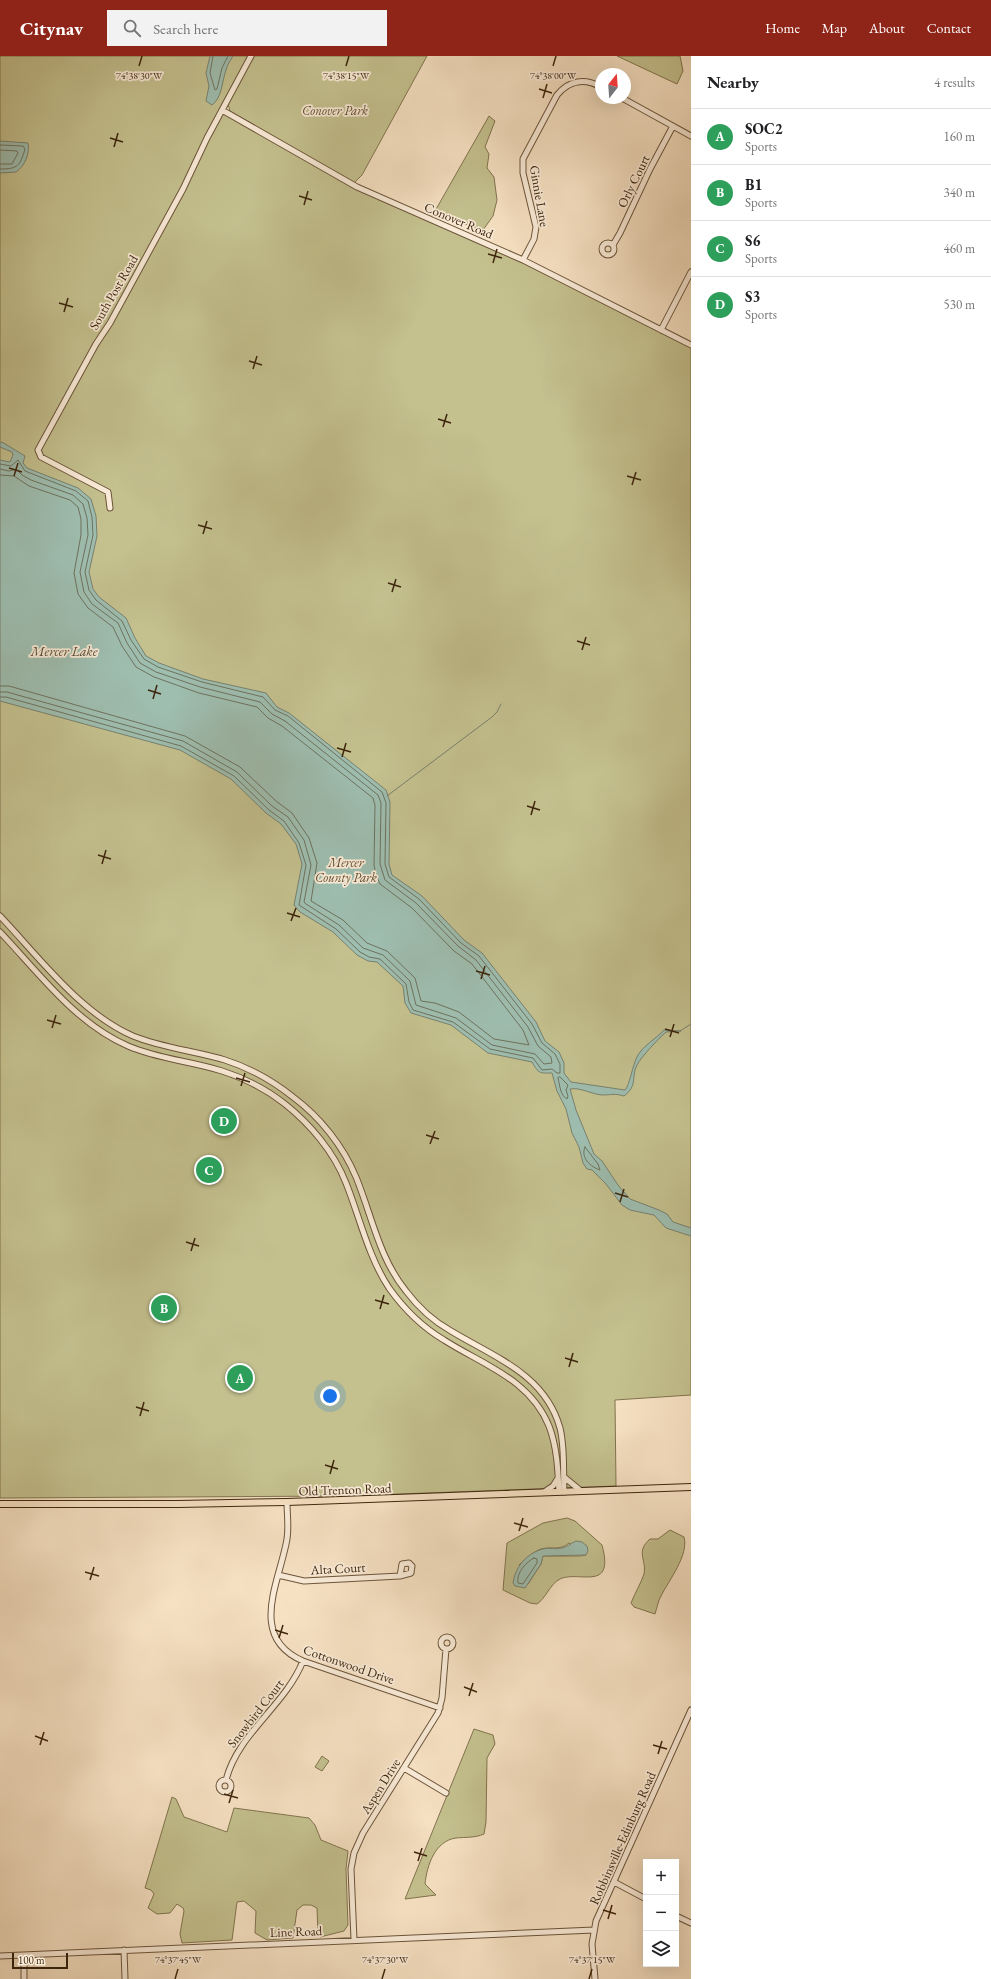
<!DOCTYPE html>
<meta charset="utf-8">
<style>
body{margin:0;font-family:"EB Garamond",serif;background:#f2f2f2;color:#202124}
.controls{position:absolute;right:12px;bottom:12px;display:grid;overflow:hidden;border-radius:0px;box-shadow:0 4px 16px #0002}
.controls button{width:36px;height:36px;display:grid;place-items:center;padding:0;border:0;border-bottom:1px solid #e0e0e0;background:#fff;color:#202124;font:20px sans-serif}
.compass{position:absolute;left:595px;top:12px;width:36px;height:36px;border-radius:50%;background:#fff;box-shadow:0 4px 16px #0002;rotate:17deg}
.scale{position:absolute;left:12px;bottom:10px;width:56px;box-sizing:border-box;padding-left:4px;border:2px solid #3e260d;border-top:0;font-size:11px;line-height:14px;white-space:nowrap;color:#3e260d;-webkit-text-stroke:3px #faecd9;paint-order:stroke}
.you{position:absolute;left:330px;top:1340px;width:14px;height:14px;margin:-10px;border:3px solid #fff;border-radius:50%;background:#1a73e8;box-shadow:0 0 0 6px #1a73e833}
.badge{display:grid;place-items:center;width:26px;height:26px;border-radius:50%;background:#8f2418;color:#fff;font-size:13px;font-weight:700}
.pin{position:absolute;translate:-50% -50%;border:2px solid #fff;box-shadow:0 1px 4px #0006}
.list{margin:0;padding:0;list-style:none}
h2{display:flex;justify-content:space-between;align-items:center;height:52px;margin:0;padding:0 16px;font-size:17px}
h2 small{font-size:13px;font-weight:400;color:#757577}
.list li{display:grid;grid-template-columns:26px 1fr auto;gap:12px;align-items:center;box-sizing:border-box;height:56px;padding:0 16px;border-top:1px solid #e0e0e0}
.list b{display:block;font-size:15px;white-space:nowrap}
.list p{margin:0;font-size:13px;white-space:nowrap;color:#757577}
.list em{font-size:13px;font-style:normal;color:#757577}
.icon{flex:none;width:22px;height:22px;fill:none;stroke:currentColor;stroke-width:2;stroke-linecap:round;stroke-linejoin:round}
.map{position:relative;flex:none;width:691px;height:1923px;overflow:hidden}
header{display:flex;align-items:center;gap:24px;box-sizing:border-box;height:56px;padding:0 20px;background:#8f2418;color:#fff}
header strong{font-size:19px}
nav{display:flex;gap:22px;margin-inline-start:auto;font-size:14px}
.search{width:280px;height:36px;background:#f2f2f2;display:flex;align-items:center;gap:10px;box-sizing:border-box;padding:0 14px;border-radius:0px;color:#757577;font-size:15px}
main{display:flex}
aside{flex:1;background:#fff}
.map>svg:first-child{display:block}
.green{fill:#c4c18f;stroke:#81744e;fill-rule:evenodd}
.water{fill:#9ebeb0;stroke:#78816f}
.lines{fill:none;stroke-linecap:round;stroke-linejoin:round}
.shore{stroke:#6e725e;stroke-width:1}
.stream{stroke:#78816f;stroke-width:1}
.minor-casing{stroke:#6c553b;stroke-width:7}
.major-casing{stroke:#3e260d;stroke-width:8}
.minor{stroke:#faecd9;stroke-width:5}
.major{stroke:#f7e2c4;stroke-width:6}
.ticks{fill:none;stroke:#3e260d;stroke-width:1.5}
.labels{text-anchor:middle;stroke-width:3.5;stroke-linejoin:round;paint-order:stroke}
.park-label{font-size:13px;font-style:italic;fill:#604d2e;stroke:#faecd9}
.street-label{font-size:13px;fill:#3e260d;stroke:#faecd9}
.water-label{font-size:14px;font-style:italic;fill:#564c36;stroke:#faecd9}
.ticks-label{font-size:10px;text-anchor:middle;fill:#3e260d;stroke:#faecd9;stroke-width:3.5;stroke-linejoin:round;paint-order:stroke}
</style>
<header>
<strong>Citynav</strong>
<div class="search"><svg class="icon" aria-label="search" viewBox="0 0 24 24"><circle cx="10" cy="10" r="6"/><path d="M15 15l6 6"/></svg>Search here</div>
<nav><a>Home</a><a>Map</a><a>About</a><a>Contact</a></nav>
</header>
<main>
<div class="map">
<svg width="691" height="1923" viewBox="0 0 691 1923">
<rect width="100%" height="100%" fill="#f7e2c4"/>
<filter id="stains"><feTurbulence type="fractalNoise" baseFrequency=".005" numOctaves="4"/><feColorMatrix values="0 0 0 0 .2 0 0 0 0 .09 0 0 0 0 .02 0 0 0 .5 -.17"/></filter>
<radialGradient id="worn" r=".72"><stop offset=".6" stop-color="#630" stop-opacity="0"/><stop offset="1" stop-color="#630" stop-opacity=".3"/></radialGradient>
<!-- green -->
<path class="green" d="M0,0H248L219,54L353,132L525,208L691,292V1339L615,1344L616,1430L346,1440L0,1442Z
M254,0H427L362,119L354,127L230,55L228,48Z
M617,0H680L683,15L677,28Z
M489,60L495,65L485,91L489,98L487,112L494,121L497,144L493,160L483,174L462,167L435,155Z
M567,1462L575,1465L602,1489C615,1537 579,1514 560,1523C550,1528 546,1542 537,1548L530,1547L503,1534L507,1487L543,1467ZM569,1487L586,1499L580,1500H543L541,1508L528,1528L519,1509C526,1502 533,1496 541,1493C552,1490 560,1495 569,1487Z
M670,1474L684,1481C689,1499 669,1524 661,1540C658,1545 657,1552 655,1558L634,1551L631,1547C635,1537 641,1527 644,1518C647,1504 635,1496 650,1483H658Z
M474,1673L493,1679L495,1688L487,1702L486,1766L484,1778C475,1782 466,1781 456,1782C435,1785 427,1809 425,1828L436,1839L405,1843Z
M322,1700L329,1705L322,1715L315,1711Z
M172,1741L176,1743L184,1761L227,1776L234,1752L309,1762L315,1769L321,1784L348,1795L346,1813L348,1869L344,1875L320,1881L318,1878L317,1852L311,1849H303L297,1854L293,1882L267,1884L255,1877L256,1855L244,1845L237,1846L232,1884L182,1887L180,1878L184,1855L183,1852L177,1848L170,1857L157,1858L148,1852L154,1838L151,1834L145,1832Z"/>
<!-- water -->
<path class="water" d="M210,0H233C230,5 227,9 226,14C222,25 222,42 212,49L206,45L209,30L206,17Z
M0,85L28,87C30,97 25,110 16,116L0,117Z
M2,386L25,400L23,407L27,412L78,432L91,443L96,460L97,480L89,516L93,533L99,541L126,562L135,582L146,600L159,607L203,623L266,637L277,651L289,657L386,734L390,746L389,808L392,819L422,840L464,884L482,897L536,966L545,985L559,996L564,1007V1017L571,1026L625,1034C629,1031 633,1008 637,1001C642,990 656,983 664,974L681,975L666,976C659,982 641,1001 637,1009C631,1020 638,1030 624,1040C614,1037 612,1039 602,1039C591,1038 580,1031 570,1033L576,1054L594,1098L602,1105L618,1129L630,1143L659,1154L667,1158L673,1166L691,1172V1180L666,1172L654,1159L630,1154L622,1149L606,1128L592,1114L587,1113L583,1107L579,1091L572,1077L566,1053L557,1035L552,1017C539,1017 539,1018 532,1006L488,997L451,969L411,957L405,947L403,930L377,906L368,905L357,899L333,876L300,856L294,849L302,808L296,788L281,768L266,757L231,723L180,694L0,645V404L10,406L13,399L12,396L0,391V387Z
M576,1485L582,1486L587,1490L588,1495L586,1499L543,1500L541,1508L525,1532L515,1530L513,1527C515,1511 527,1497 543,1493C549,1491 556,1494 562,1492C567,1491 571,1487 576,1485Z"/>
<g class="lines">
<!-- shore -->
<path class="shore" d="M213,0L210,17L215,34L217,33L222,12L228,0
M0,89L23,90L25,93C20,110 18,113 0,113
M0,94L17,95L18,97L12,108H0
M0,408L11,410L18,404L25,415L76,435L88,445L92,461L93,479L85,516L89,534L96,544L122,565L131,584L144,603L158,611L202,626L263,641L275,654L288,660L382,736L386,747L385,808L389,821L419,843L461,887L479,900L532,968L542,987L555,998L560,1008V1017H557L552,1013L542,1014L533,1002L490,993L453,966L413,954L409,946L406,928L380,903L369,901L360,896L336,873L299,849L306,809L299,787L284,765L269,754L234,720L181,690L6,641H0
M0,413L9,415L16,413L22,419L31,424L73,439L83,448L87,462L88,479L80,516L84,536L92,548L118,567L127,587L140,607L156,616L200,631L260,646L272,658L285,665L378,739L381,747L380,808L385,824L416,847L458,890L476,904L528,971L538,990L551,1001L552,1007L544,1008L535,998L492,989L456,962L416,949L410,925L383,899L363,892L339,869L306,848L304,846L311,809L304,784L288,761L272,750L237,716L183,685L7,636H0
M0,419L14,420L29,430L70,444L78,451L81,463V479L74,517L78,538L88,552L113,571L122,590L136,611L154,621L199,637L257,651L268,662L282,670L373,742L375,749L374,809L376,819L380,828L412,852L454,895L472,908L523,974L529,989L494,983L459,956L435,947L421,945L415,922L387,895L367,887L343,864L311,845L317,807L309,782L292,757L276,745L240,711L185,680L9,630H0
M560,1021L568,1029L566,1034L568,1040L567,1043C560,1039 560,1030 558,1022Z
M585,1091L598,1108L600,1114C591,1111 580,1102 585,1091Z
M534,1502L537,1503V1507L523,1528L518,1527C516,1517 526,1506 534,1502Z"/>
<!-- stream -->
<path class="stream" d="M387,740L492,661L497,656L501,648
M680,975L691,968"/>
<!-- minor casing -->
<g class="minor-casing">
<path id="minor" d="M622,42L691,80
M222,54L357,131L523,204L691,289
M602 193a6 6 0 1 1 12 0a6 6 0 1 1-12 0Z
M613,189L620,177L650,113L673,70
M523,204L534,183L536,171L523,117V103L557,39C569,24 585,22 601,31
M661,274L691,216
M110,452L108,436L41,401L38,394L96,288L110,267L183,133L207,82L251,0
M0,860C39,901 80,957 133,980C163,992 195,995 225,1004C250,1012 273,1025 293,1041C320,1061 343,1090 356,1121C372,1160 379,1202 406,1235C418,1251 433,1265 451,1275C494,1301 545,1318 560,1372C565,1392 563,1415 564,1436
M0,876C39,917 75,967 128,990C158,1003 191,1005 222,1015C244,1022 266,1033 285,1048C310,1068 334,1096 346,1127C360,1162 368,1200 389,1232C404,1253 422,1271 444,1284C483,1309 530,1323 549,1370C557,1391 558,1414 559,1436
M564,1421L581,1435
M544,1436L553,1430L558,1422
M287,1446C287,1458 289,1471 287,1483C280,1525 247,1581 303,1605L440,1652
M278,1519L304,1525L400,1520L411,1517L412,1510L409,1507L402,1508L400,1520
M441 1587a6 6 0 1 1 12 0a6 6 0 1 1-12 0Z
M404,1712L446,1737
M219 1730a6 6 0 1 1 12 0a6 6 0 1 1-12 0Z
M226,1724C238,1677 285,1650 303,1605
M614,1826L646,1843
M676,1860L691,1867
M354,1884L351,1813L354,1797L363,1777L438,1657L442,1642L446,1593
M124,1894L125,1923
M24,1899V1923
M0,1900L594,1874
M595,1923L592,1888L596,1865L691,1654"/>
</g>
<!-- major casing -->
<g class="major-casing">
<path id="major" d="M0,1448H178L287,1446L691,1431"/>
</g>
<!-- minor -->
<use href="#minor" class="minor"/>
<!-- major -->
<use href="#major" class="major"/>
</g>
<!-- ticks -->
<path class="ticks" d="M139,10L142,0M346,10L349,0M553,10L556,0M539,33L552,37M543,42L547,28M110,82L123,86M114,91L118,77M299,140L312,144M304,149L308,135M488,198L502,202M493,207L497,193M59,247L73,251M64,256L68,242M249,305L262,309M253,313L257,300M438,363L451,367M443,371L447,358M9,412L22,416M14,420L18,407M627,420L641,424M632,429L636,416M198,469L212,473M203,478L207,465M388,527L401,531M392,536L396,523M577,585L590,589M582,594L586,581M148,634L161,638M153,643L157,629M337,692L351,696M342,701L346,687M527,750L540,754M531,759L535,745M98,799L111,803M102,808L106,794M287,857L300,861M291,865L296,852M476,915L490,919M481,923L485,910M47,964L61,968M52,972L56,959M665,973L679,977M670,981L674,968M236,1022L250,1026M241,1030L245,1017M426,1079L439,1083M430,1088L435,1075M615,1137L628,1141M620,1146L624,1133M186,1186L199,1190M191,1195L195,1182M375,1244L389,1248M380,1253L384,1239M565,1302L578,1306M569,1311L573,1297M136,1351L149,1355M140,1360L144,1346M325,1409L338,1413M330,1418L334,1404M514,1467L528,1471M519,1475L523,1462M85,1516L99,1520M90,1524L94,1511M275,1574L288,1578M279,1582L283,1569M464,1631L477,1636M469,1640L473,1627M35,1680L48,1685M40,1689L44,1676M653,1689L667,1693M658,1698L662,1685M224,1738L238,1742M229,1747L233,1734M414,1796L427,1800M418,1805L422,1792M603,1854L616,1858M608,1863L612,1849M175,1923L178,1913M382,1923L385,1913M589,1923L592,1913"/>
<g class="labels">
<!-- park labels -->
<g class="park-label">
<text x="335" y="59">Conover Park</text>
<text x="346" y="811">Mercer<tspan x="346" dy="15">County Park</tspan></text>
</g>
<!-- street labels -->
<g class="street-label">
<text transform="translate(633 125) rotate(-64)" y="5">Orly Court</text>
<text transform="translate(540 140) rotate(80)" y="5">Ginnie Lane</text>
<text transform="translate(459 164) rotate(23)" y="5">Conover Road</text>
<text transform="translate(113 236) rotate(-60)" y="5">South Post Road</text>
<text transform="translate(345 1433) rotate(-2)" y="5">Old Trenton Road</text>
<text transform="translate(338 1512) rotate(-3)" y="5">Alta Court</text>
<text transform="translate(349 1608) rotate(19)" y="5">Cottonwood Drive</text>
<text transform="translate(255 1657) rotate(-52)" y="5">Snowbird Court</text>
<text transform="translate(380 1730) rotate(-58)" y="5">Aspen Drive</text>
<text transform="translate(622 1782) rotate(-66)" y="5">Robbinsville-Edinburg Road</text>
<text transform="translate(296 1875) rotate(-2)" y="5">Line Road</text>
</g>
<!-- water labels -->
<g class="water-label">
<text x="64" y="600">Mercer Lake</text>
</g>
</g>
<g class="ticks-label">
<text x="139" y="23">74°38'30"W</text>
<text x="346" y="23">74°38'15"W</text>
<text x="553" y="23">74°38'00"W</text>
<text x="178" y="1907">74°37'45"W</text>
<text x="385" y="1907">74°37'30"W</text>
<text x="592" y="1907">74°37'15"W</text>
</g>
<rect width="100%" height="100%" filter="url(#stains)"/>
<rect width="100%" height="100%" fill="url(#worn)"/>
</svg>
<div class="controls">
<button>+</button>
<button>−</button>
<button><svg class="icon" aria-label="layers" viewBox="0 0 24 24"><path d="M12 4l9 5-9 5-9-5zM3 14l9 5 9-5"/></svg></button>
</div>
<svg class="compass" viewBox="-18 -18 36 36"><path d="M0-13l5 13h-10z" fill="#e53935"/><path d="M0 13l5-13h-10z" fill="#757577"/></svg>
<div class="scale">100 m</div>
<div class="you"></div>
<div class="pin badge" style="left:240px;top:1322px;background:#2e9e5b">A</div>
<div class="pin badge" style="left:164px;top:1252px;background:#2e9e5b">B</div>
<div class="pin badge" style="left:209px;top:1114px;background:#2e9e5b">C</div>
<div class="pin badge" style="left:224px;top:1065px;background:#2e9e5b">D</div>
</div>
<aside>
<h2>Nearby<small>4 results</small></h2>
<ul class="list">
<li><span class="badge" style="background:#2e9e5b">A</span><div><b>SOC2</b><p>Sports</p></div><em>160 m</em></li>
<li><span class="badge" style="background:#2e9e5b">B</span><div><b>B1</b><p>Sports</p></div><em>340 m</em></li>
<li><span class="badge" style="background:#2e9e5b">C</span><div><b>S6</b><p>Sports</p></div><em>460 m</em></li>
<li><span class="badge" style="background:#2e9e5b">D</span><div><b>S3</b><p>Sports</p></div><em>530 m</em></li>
</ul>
</aside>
</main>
